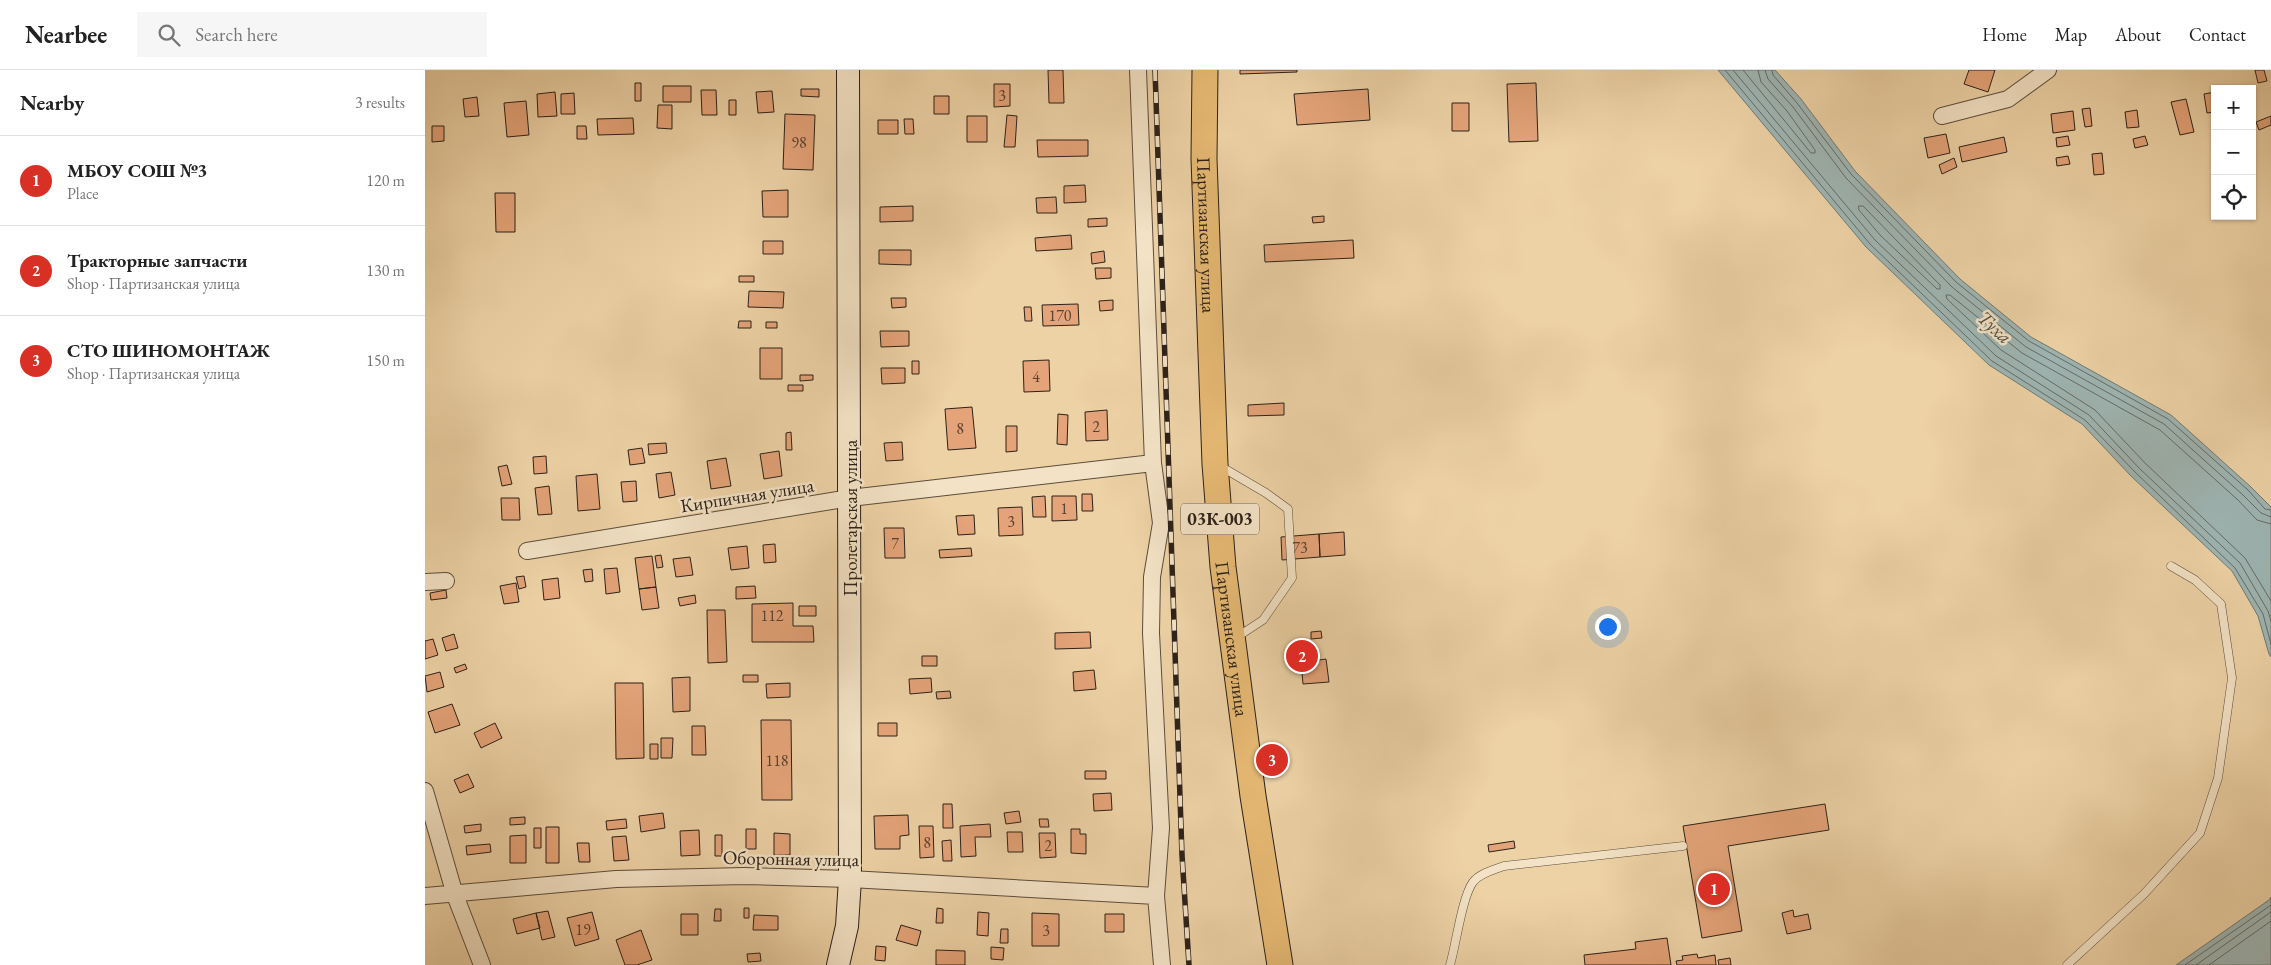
<!DOCTYPE html>
<meta charset="utf-8">
<style>
body{margin:0;font-family:"EB Garamond",serif;background:#f6f6f6;color:#222}
.controls{position:absolute;right:15px;top:15px;display:grid;overflow:hidden;border-radius:0px;box-shadow:0 1px 4px #0004}
.controls button{width:45px;height:45px;display:grid;place-items:center;padding:0;border:0;border-bottom:1px solid #e0e0e0;background:#fff;color:#222;font:25px sans-serif}
.you{position:absolute;left:1182px;top:556px;width:18px;height:18px;margin:-12px;border:4px solid #fff;border-radius:50%;background:#1a73e8;box-shadow:0 0 0 8px #1a73e833}
.badge{display:grid;place-items:center;width:32px;height:32px;border-radius:50%;background:#d93025;color:#fff;font-size:16px;font-weight:700}
.pin{position:absolute;translate:-50% -50%;border:2px solid #fff;box-shadow:0 1px 5px #0006}
.list{margin:0;padding:0;list-style:none}
h2{display:flex;justify-content:space-between;align-items:center;height:65px;margin:0;padding:0 20px;font-size:21px}
h2 small{font-size:16px;font-weight:400;color:#767676}
.list li{display:grid;grid-template-columns:32px 1fr auto;gap:15px;align-items:center;box-sizing:border-box;height:90px;padding:0 20px;border-top:1px solid #e0e0e0}
.list b{display:block;font-size:19px;white-space:nowrap}
.list p{margin:0;font-size:16px;white-space:nowrap;color:#767676}
.list em{font-size:16px;font-style:normal;color:#767676}
.icon{flex:none;width:28px;height:28px;fill:none;stroke:currentColor;stroke-width:2;stroke-linecap:round;stroke-linejoin:round}
.map{position:relative;flex:none;width:1846px;height:895px;overflow:hidden}
header{display:flex;align-items:center;gap:30px;box-sizing:border-box;height:70px;padding:0 25px;background:#fff;border-bottom:1px solid #e0e0e0}
header strong{font-size:24px}
nav{display:flex;gap:28px;margin-inline-start:auto;font-size:18px}
.search{width:350px;height:45px;background:#f6f6f6;display:flex;align-items:center;gap:12px;box-sizing:border-box;padding:0 18px;border-radius:0px;color:#767676;font-size:19px}
main{display:flex}
aside{flex:1;background:#fff}
.map>svg:first-child{display:block}
.water{fill:#9eb5b3;stroke:#707a75}
.lines{fill:none;stroke-linecap:round;stroke-linejoin:round}
.shore{stroke:#656b66;stroke-width:1}
.building{fill:#e4a378;stroke:#2c2119}
.lane-casing{stroke:#5c4d3c;stroke-width:9}
.street-casing{stroke:#5c4d3c;stroke-width:18}
.secondary-casing{stroke:#2c2119;stroke-width:24}
.primary-casing{stroke:#2c2119;stroke-width:27}
.lane{stroke:#f3e2c5;stroke-width:8}
.street{stroke:#f3e2c5;stroke-width:16}
.secondary{stroke:#f3e2c5;stroke-width:22}
.primary{stroke:#e6b973;stroke-width:25}
.rail-casing{stroke:#2c2119;stroke-width:5.5}
.rail{stroke:#f3e2c5;stroke-width:4;stroke-dasharray:11;stroke-linecap:butt}
.labels{text-anchor:middle;stroke-width:5;stroke-linejoin:round;paint-order:stroke}
.number-label{font-size:16px;fill:#5a4231}
.shield{fill:#f3e2c5;stroke:#685b4d;stroke-width:1}
.shield-label{font-size:18px;font-weight:bold;fill:#2c2119}
.street-label{font-size:19px;fill:#2c2119;stroke:#f3e2c5}
.water-label{font-size:20px;font-style:italic;fill:#4e4d47;stroke:#f3e2c5}
</style>
<header>
<strong>Nearbee</strong>
<div class="search"><svg class="icon" aria-label="search" viewBox="0 0 24 24"><circle cx="10" cy="10" r="6"/><path d="M15 15l6 6"/></svg>Search here</div>
<nav><a>Home</a><a>Map</a><a>About</a><a>Contact</a></nav>
</header>
<main>
<aside>
<h2>Nearby<small>3 results</small></h2>
<ul class="list">
<li><span class="badge">1</span><div><b>МБОУ СОШ №3</b><p>Place</p></div><em>120 m</em></li>
<li><span class="badge">2</span><div><b>Тракторные запчасти</b><p>Shop · Партизанская улица</p></div><em>130 m</em></li>
<li><span class="badge">3</span><div><b>СТО ШИНОМОНТАЖ</b><p>Shop · Партизанская улица</p></div><em>150 m</em></li>
</ul>
</aside>
<div class="map">
<svg width="1846" height="895" viewBox="0 0 1846 895">
<rect width="100%" height="100%" fill="#edd2a6"/>
<filter id="stains"><feTurbulence type="fractalNoise" baseFrequency=".004" numOctaves="4"/><feColorMatrix values="0 0 0 0 .2 0 0 0 0 .09 0 0 0 0 .02 0 0 0 .5 -.17"/></filter>
<radialGradient id="worn" r=".72"><stop offset=".6" stop-color="#630" stop-opacity="0"/><stop offset="1" stop-color="#630" stop-opacity=".3"/></radialGradient>
<!-- water -->
<path class="water" d="M1293,0H1350L1376,29L1430,101L1535,209L1606,267L1746,345L1826,417L1846,437V587L1844,584L1833,546L1807,501L1706,406L1657,354L1564,295L1441,177Z
M1846,827V895H1751L1844,830Z"/>
<g class="lines">
<!-- shore -->
<path class="shore" d="M1300,0L1445,174L1567,291L1660,350L1710,402L1810,498L1838,544L1846,574
M1308,0L1450,170L1571,286L1664,345L1714,398L1815,493L1843,541L1846,551
M1318,0L1386,83H1390V80L1362,41L1336,12L1333,0
M1340,0L1343,9L1368,37L1421,108L1527,217L1601,277L1739,354L1818,425L1836,443L1846,447
M1347,0L1348,5L1372,33L1426,104L1531,212L1604,271L1743,349L1823,420L1840,439L1846,440
M1434,136H1438L1515,215V219H1512L1455,165L1434,140Z
M1846,454L1832,450L1813,430L1735,360L1597,283L1525,225H1521L1522,229L1576,280L1670,340L1720,393L1820,488L1846,531
M1760,895L1846,835
M1771,895L1846,842
M1784,895L1846,851"/>
</g>
<!-- building -->
<path class="building" d="M623,0H638L639,33H624Z
M815,0H872V2L815,4Z
M1544,0H1570L1563,22L1539,14Z
M1830,0H1839L1842,11L1833,13Z
M210,13H216V31H210Z
M1111,13L1113,71L1084,72L1082,14Z
M569,14H585V36L569,37Z
M238,16H266V32H238Z
M376,19H394V27L376,26Z
M943,19L945,50L872,55L869,24Z
M276,20H291L292,45H277Z
M347,21L349,42L333,43L331,22Z
M130,22L132,46L113,47L112,24Z
M1790,22V42L1782,43L1779,24Z
M149,23L150,44H136V24Z
M509,26H524V44H509Z
M52,27L54,46L40,47L38,29Z
M1761,29L1769,62L1755,65L1746,32Z
M304,30H311V45H304Z
M101,31L104,65L82,67L79,33Z
M1027,33H1044V61H1027Z
M233,35H247V59L232,58Z
M1665,38L1667,56L1660,57L1657,39Z
M1712,40L1714,57L1702,58L1700,42Z
M1648,41L1650,60L1628,63L1626,44Z
M360,44L390,45L388,100L358,99Z
M582,45L592,46L590,77H579Z
M542,46H562V72H542Z
M1846,46V55L1834,60L1831,52Z
M208,48L209,64L173,65L172,49Z
M479,49H488L489,64H480Z
M453,50H473V64H453Z
M7,56H19V71L7,72Z
M152,56H161L162,69H152Z
M1521,64L1525,83L1503,88L1499,68Z
M1643,66L1645,75L1632,77L1631,68Z
M1720,66L1723,75L1710,78L1708,69Z
M1579,67L1582,82L1537,92L1534,77Z
M612,70H663V86L613,87Z
M1677,83L1679,104L1669,105L1667,84Z
M1643,86L1645,94L1632,96L1631,88Z
M1529,88L1532,97L1517,104L1514,95Z
M660,115L661,132L639,133V116Z
M363,120V147H338L337,121Z
M70,123H90V162H71Z
M631,127L632,143H612L611,128Z
M488,136V151L455,152V137Z
M899,146V152L888,153L887,147Z
M682,148V156L663,157V149Z
M646,165L647,179L611,181L610,168Z
M928,170L929,188L840,192L839,175Z
M338,171H358V184H338Z
M454,180H486V195L454,194Z
M679,181L680,192L667,194L666,183Z
M670,198H686V208L671,209Z
M314,206H329V212H314Z
M324,221L359,222L358,238L323,237Z
M466,228H481V237L467,238Z
M688,230V240L675,241L674,231Z
M653,234L654,255L618,256L617,235Z
M599,237H606L607,251H600Z
M314,251H326V258H313Z
M341,252H352V258H341Z
M455,261H484V276L456,277Z
M335,278H357V309H335Z
M624,290L625,321L599,322L598,291Z
M487,291H494V304H487Z
M456,298H480V313L457,314Z
M375,305H388V310L375,311Z
M363,315H378V321H363Z
M859,333V345L823,346V335Z
M547,337L551,378L523,380L520,339Z
M682,340L683,370L661,371L660,342Z
M633,344L643,345L642,375L632,374Z
M581,356H592V381L581,382Z
M366,362L367,380H361V363Z
M477,372L478,390L461,391L459,373Z
M241,373L242,383L224,385L223,374Z
M217,378L220,393L205,395L203,380Z
M354,381L357,406L339,409L335,384Z
M121,386L122,403L109,404L108,387Z
M301,388L306,416L286,419L282,391Z
M82,395L87,414L77,416L73,397Z
M246,402L250,425L234,428L231,404Z
M172,404L175,439L153,441L151,406Z
M211,411L212,431L198,432L196,412Z
M124,416L127,444L113,445L110,418Z
M657,424H667L668,441H657Z
M620,426L621,447H608L607,427Z
M627,426H651L652,450L627,451Z
M76,428H94L95,450H77Z
M597,437L598,465L574,466L573,438Z
M549,445L550,464L533,465L531,446Z
M459,458H479L480,488H460Z
M919,462L920,485L895,487L894,464Z
M894,464L895,487L857,490L856,467Z
M350,474L351,492L339,493L338,475Z
M322,476L324,498L306,500L303,478Z
M546,478L547,486L515,488L514,480Z
M236,485L238,497L232,498L230,486Z
M227,486L231,517L214,519L210,488Z
M265,487L268,505L251,507L248,489Z
M192,498L195,522L181,524L179,499Z
M167,499L168,511L160,512L158,500Z
M99,506L101,517L94,519L91,507Z
M133,508L135,528L119,530L117,510Z
M91,513L94,532L79,534L75,516Z
M330,516L331,528L311,529V517Z
M231,517L234,538L217,540L214,519Z
M21,520L22,528L6,530L5,523Z
M270,525L271,533L255,536L253,528Z
M368,533V556H388L389,572H327V534Z
M374,536H391V546H374Z
M282,540H300L302,592L283,593Z
M896,561L897,568L886,569V562Z
M665,562L666,578L630,579V563Z
M29,564L33,578L21,581L17,568Z
M8,569L13,585L0,589V571Z
M886,579L887,591L901,589L904,612L878,614L876,593L870,594L869,580Z
M497,586H512V596H497Z
M40,594L42,599L31,603L29,598Z
M669,600L671,619L649,621L648,602Z
M15,602L19,617L2,622L0,606Z
M318,605H333V612H318Z
M265,607V641L248,642L247,608Z
M506,608L507,622L485,624L484,609Z
M190,613H218L219,688L191,689Z
M365,613V627L342,628L341,614Z
M525,621L526,628L512,629L511,622Z
M27,634L35,655L10,663L3,642Z
M336,650H366L367,730H337Z
M70,653L77,668L56,678L49,663Z
M453,653H472V666H453Z
M267,656H280L281,685H267Z
M236,668H248L247,688H236Z
M225,674H233V689H225Z
M660,701H681V709H660Z
M43,704L49,717L35,723L29,710Z
M686,723L687,740L669,741L668,724Z
M518,734H527L528,758H518Z
M1400,734L1404,760L1303,776L1317,861L1277,868L1258,756Z
M594,741L596,752L581,754L579,743Z
M238,743L240,758L216,762L214,746Z
M483,745L484,765L475,766V779H450L449,746Z
M100,747V754L85,755V748Z
M201,749L202,758L182,760L181,751Z
M614,749H623L624,757H615Z
M56,754V761L40,763L39,756Z
M565,754L566,767H550L551,786L536,787L535,756Z
M494,756H508L509,787L495,788Z
M121,757H134V793H121Z
M109,758H116V778H109Z
M321,759H331V779H321Z
M646,759H655V764H661V784L646,783Z
M274,760L275,785L256,786L255,761Z
M582,762H597L598,782H583Z
M349,763L365,764V785H349Z
M614,763H630L631,787L615,788Z
M101,765V793H85V766Z
M290,765H297V786H290Z
M201,766L204,790L189,791L187,767Z
M526,770L527,791H518L517,771Z
M1089,771L1090,778L1064,782L1063,775Z
M152,773H164L165,792H154Z
M65,774L66,782L42,785L41,776Z
M319,838H324V848H319Z
M512,838L518,839V853H511Z
M290,839H296V851H289Z
M1368,840L1369,847L1383,844L1386,859L1362,864L1357,843Z
M123,841L130,867L117,870L111,843Z
M167,842L174,869L150,876L142,848Z
M553,842L564,843L563,866L552,865Z
M111,843L115,858L92,864L88,849Z
M607,843L634,844V876H607Z
M256,844H273V865H256Z
M680,844H699V862H680Z
M329,845L353,846V860H328Z
M476,855L496,861L492,876L471,870Z
M576,859H583V873H575Z
M216,860L227,890L212,895H200L191,870Z
M1242,868L1246,895H1160L1159,885L1211,879L1210,872Z
M451,876L461,877L460,891L450,890Z
M566,877L579,878L578,890L566,889Z
M511,880L540,881V895H511Z
M335,883L336,891L323,892L322,884Z
M1272,884L1273,888L1290,885L1291,895H1252L1251,891L1258,890L1257,886Z
M1305,888L1306,895H1294L1293,890Z"/>
<g class="lines">
<!-- lane casing -->
<g class="lane-casing">
<path id="lane" d="M795,396L841,423L863,439L867,508L838,550L812,567
M1025,895C1031,875 1037,827 1048,812C1055,803 1069,800 1079,796L1258,776
M1642,895L1719,824L1775,763L1793,708L1807,608L1796,534L1770,510L1746,496"/>
</g>
<!-- street casing -->
<g class="street-casing">
<path id="street" d="M713,0L728,393L736,453L727,507L726,563L736,758L731,826L737,895
M1517,46L1583,29L1623,0
M102,481L425,428L728,393
M0,512L21,511
M0,721L30,825L57,895
M0,826L191,809L319,806L425,809L731,826"/>
</g>
<!-- secondary casing -->
<g class="secondary-casing">
<path id="secondary" d="M413,895L422,856L425,809L423,0"/>
</g>
<!-- primary casing -->
<g class="primary-casing">
<g id="primary">
<path id="s1" d="M780,0L779,89L790,394L798,497L828,726L855,895"/>
</g>
</g>
<!-- lane -->
<use href="#lane" class="lane"/>
<!-- street -->
<use href="#street" class="street"/>
<!-- secondary -->
<use href="#secondary" class="secondary"/>
<!-- primary -->
<use href="#primary" class="primary"/>
<!-- rail casing -->
<g class="rail-casing">
<path id="rail" d="M730,0L757,785L764,895"/>
</g>
<!-- rail -->
<use href="#rail" class="rail"/>
</g>
<g class="labels">
<!-- number labels -->
<g class="number-label">
<text x="577" y="31">3</text>
<text x="374" y="78">98</text>
<text x="635" y="251">170</text>
<text x="611" y="312">4</text>
<text x="671" y="362">2</text>
<text x="535" y="364">8</text>
<text x="639" y="444">1</text>
<text x="586" y="457">3</text>
<text x="470" y="479">7</text>
<text x="875" y="483">73</text>
<text x="347" y="551">112</text>
<text x="352" y="696">118</text>
<text x="502" y="778">8</text>
<text x="623" y="781">2</text>
<text x="158" y="865">19</text>
<text x="621" y="866">3</text>
</g>
<!-- shield labels -->
<rect class="shield" x="756" y="433.5" width="78" height="31" rx="4"/>
<g class="shield-label">
<text x="795" y="455">03К-003</text>
</g>
<!-- street labels -->
<g class="street-label">
<text dy="7" stroke="none"><textPath href="#s1" startOffset="165">Партизанская улица</textPath></text>
<text transform="translate(322 425) rotate(-9)" y="7">Кирпичная улица</text>
<text transform="translate(425 448) rotate(-90)" y="7">Пролетарская улица</text>
<text dy="7" stroke="none"><textPath href="#s1" startOffset="570">Партизанская улица</textPath></text>
<text transform="translate(366 788) rotate(1)" y="7">Оборонная улица</text>
</g>
<!-- water labels -->
<g class="water-label">
<text transform="translate(1570 257) rotate(43)" y="7">Туха</text>
</g>
</g>
<rect width="100%" height="100%" filter="url(#stains)"/>
<rect width="100%" height="100%" fill="url(#worn)"/>
</svg>
<div class="controls">
<button>+</button>
<button>−</button>
<button><svg class="icon" aria-label="locate" viewBox="0 0 24 24"><circle cx="12" cy="12" r="6"/><path d="M12 2v4M12 18v4M2 12h4M18 12h4"/></svg></button>
</div>
<div class="you"></div>
<div class="pin badge" style="left:1289px;top:819px">1</div>
<div class="pin badge" style="left:877px;top:586px">2</div>
<div class="pin badge" style="left:847px;top:690px">3</div>
</div>
</main>
